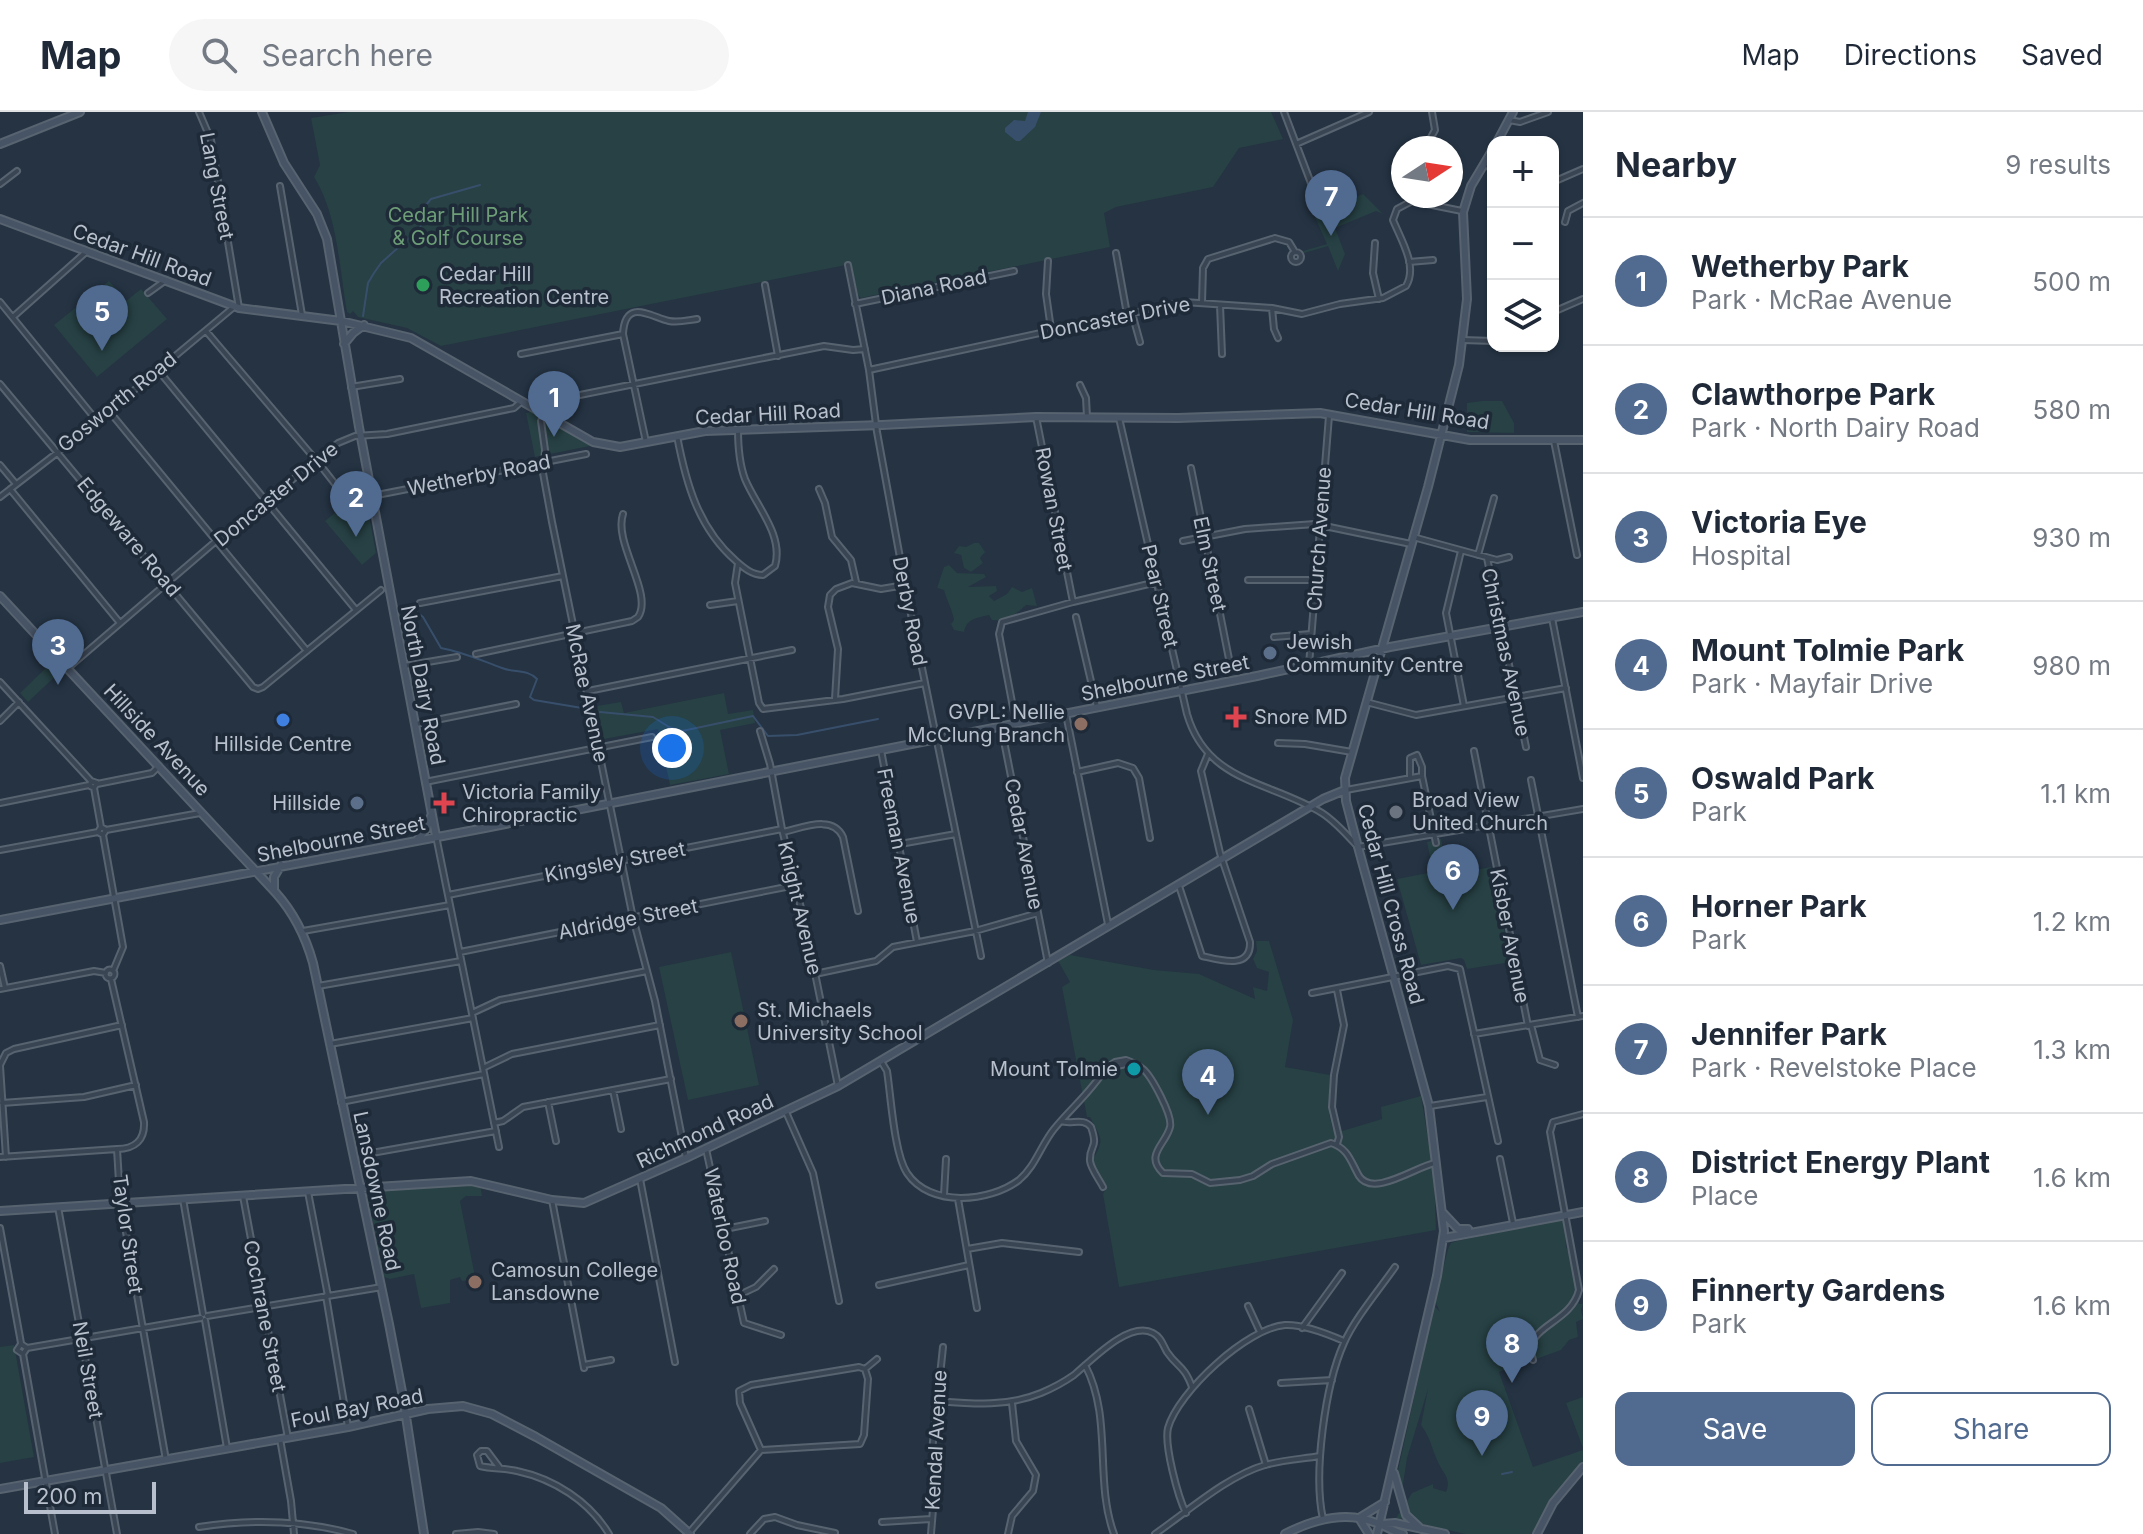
<!DOCTYPE html>
<meta charset="utf-8">
<style>
body{margin:0;font-family:Inter,sans-serif;background:#f6f6f7;color:#1f2937}
.controls{position:absolute;right:24px;top:24px;display:grid;overflow:hidden;border-radius:16px;box-shadow:0 2px 6px #0004}
.controls button{width:72px;height:72px;display:grid;place-items:center;padding:0;border:0;border-bottom:2px solid #e0e1e3;background:#fff;color:#1f2937;font:40px sans-serif}
.compass{position:absolute;left:1391px;top:24px;width:72px;height:72px;border-radius:50%;background:#fff;box-shadow:0 2px 6px #0004;rotate:78deg}
.scale{position:absolute;left:24px;bottom:20px;width:132px;box-sizing:border-box;padding-left:8px;border:4px solid #b7c0cc;border-top:0;font-size:22px;line-height:28px;white-space:nowrap;color:#b7c0cc;-webkit-text-stroke:6px #1e2a38;paint-order:stroke}
.you{position:absolute;left:672px;top:636px;width:28px;height:28px;margin:-20px;border:6px solid #fff;border-radius:50%;background:#1a73e8;box-shadow:0 0 0 12px #1a73e833}
.badge{display:grid;place-items:center;width:52px;height:52px;border-radius:50%;background:#506a90;color:#fff;font-size:26px;font-weight:700}
.pin{position:absolute;translate:-50% -66px;filter:drop-shadow(0 2px 4px #0008)}
.pin::after{content:'';position:absolute;top:42px;width:28px;height:24px;background:inherit;clip-path:polygon(0 0,100% 0,50% 100%)}
.list{margin:0;padding:0;list-style:none}
h2{display:flex;justify-content:space-between;align-items:center;height:104px;margin:0;padding:0 32px;font-size:34px}
h2 small{font-size:26px;font-weight:400;color:#747a83}
.list li{display:grid;grid-template-columns:52px 1fr auto;gap:24px;align-items:center;box-sizing:border-box;height:128px;padding:0 32px;border-top:2px solid #e0e1e3}
.list b{display:block;font-size:30px;white-space:nowrap}
.list p{margin:0;font-size:26px;white-space:nowrap;color:#747a83}
.list em{font-size:26px;font-style:normal;color:#747a83}
.actions{display:flex;gap:16px;padding:24px 32px}
.actions a{flex:1;padding:18px 0;border:2px solid #506a90;border-radius:16px;text-align:center;font-size:28px;color:#506a90}
.actions .main{background:#506a90;color:#fff}
.icon{flex:none;width:44px;height:44px;fill:none;stroke:currentColor;stroke-width:2;stroke-linecap:round;stroke-linejoin:round}
.map{position:relative;flex:none;width:1583px;height:1422px;overflow:hidden}
header{display:flex;align-items:center;gap:48px;box-sizing:border-box;height:112px;padding:0 40px;background:#fff;border-bottom:2px solid #e0e1e3}
header strong{font-size:38px}
nav{display:flex;gap:44px;margin-inline-start:auto;font-size:28px}
.search{width:560px;height:72px;background:#f6f6f7;display:flex;align-items:center;gap:20px;box-sizing:border-box;padding:0 28px;border-radius:44px;color:#747a83;font-size:30px}
main{display:flex}
aside{flex:1;background:#fff}
.map>svg:first-child{display:block}
.green{fill:#274144}
.water{fill:#384f6b}
.lines{fill:none;stroke-linecap:round;stroke-linejoin:round}
.stream{stroke:#384f6b;stroke-width:2}
.street-casing{stroke:#586370;stroke-width:8}
.secondary-casing{stroke:#586370;stroke-width:10}
.street{stroke:#3a4553;stroke-width:4}
.secondary{stroke:#475466;stroke-width:6}
.leisure-dot{fill:#2e9e5b;stroke:#1e2a38;stroke-width:3}
.service-dot{fill:#5c6f8a;stroke:#1e2a38;stroke-width:3}
.health-dot{fill:#e0444e;stroke:#1e2a38;stroke-width:3}
.shop-dot{fill:#3f7fe0;stroke:#1e2a38;stroke-width:3}
.education-dot{fill:#8d6e63;stroke:#1e2a38;stroke-width:3}
.worship-dot{fill:#6b7280;stroke:#1e2a38;stroke-width:3}
.culture-dot{fill:#0f9aa8;stroke:#1e2a38;stroke-width:3}
.labels{text-anchor:middle;stroke-width:7;stroke-linejoin:round;paint-order:stroke}
.street-label{font-size:20px;fill:#b7c0cc;stroke:#1e2a38}
.park-label{font-size:20px;fill:#6d9e77;stroke:#1e2a38}
.poi-label{font-size:20px;fill:#b7c0cc;stroke:#1e2a38;text-anchor:start}
</style>
<header>
<strong>Map</strong>
<div class="search"><svg class="icon" aria-label="search" viewBox="0 0 24 24"><circle cx="10" cy="10" r="6"/><path d="M15 15l6 6"/></svg>Search here</div>
<nav><a>Map</a><a>Directions</a><a>Saved</a></nav>
</header>
<main>
<div class="map">
<svg width="1583" height="1422" viewBox="0 0 1583 1422">
<rect width="100%" height="100%" fill="#253343"/>
<!-- green -->
<path class="green" d="M349,0H1271L1283,27L1239,36L1213,75L1116,95L1104,101L1110,135L861,186L858,183L851,152L441,234L407,216L358,205L353,199L350,202L347,200C339,156 338,103 314,65L320,53L311,6Z
M1363,82L1383,102L1376,99L1335,116L1345,142L1338,159L1328,134L1304,141L1303,139L1327,132L1314,103Z
M109,169L126,189L141,177L167,207L97,265L54,213Z
M1482,289H1502L1514,311V321L1467,320V291Z
M531,300L595,333L535,345L526,301Z
M354,385L369,404L376,441L362,453L325,409Z
M974,431H979L985,440L980,446L983,451L971,460L964,456L961,443L954,441L959,434L966,435Z
M949,453L957,461L984,462L986,465L968,475L996,474L997,479L989,484L994,489L1007,482L1012,475L1022,480L1032,476L1037,494L1026,493C1018,501 1004,510 992,508L989,503C977,506 967,506 964,520L954,518L951,512L954,508C952,497 947,489 944,478L937,476L944,455Z
M52,550L61,559L28,590L20,581Z
M724,581L728,602L753,598L755,611L720,618L729,662L670,673L658,617L604,627L597,594L621,590L624,601Z
M1441,727L1447,759L1469,755L1470,759L1491,755L1511,850L1467,857L1464,848L1461,846L1421,853L1397,767L1433,760L1427,730Z
M1256,829H1269L1293,908L1285,955L1330,963L1329,1002L1333,1018L1342,1019L1382,1007L1381,995L1421,984L1434,1063L1436,1118L1119,1175L1103,1082L1107,1075L1092,1050C1104,1026 1103,1030 1090,1005H1087L1062,875L1070,870L1058,849L1070,843L1154,858L1199,862L1255,887L1253,875L1267,879L1269,860L1257,856L1253,847L1257,839Z
M731,840L759,973L688,988L659,855Z
M480,1072L482,1084H466L460,1089L475,1164L473,1168L462,1169L460,1165L450,1168V1191L421,1196L414,1162L390,1167L384,1165L367,1083L375,1079Z
M1560,1107L1565,1111L1566,1135L1573,1149L1578,1171L1576,1185L1579,1192H1583L1581,1198L1583,1207L1576,1210L1578,1225L1569,1228L1561,1238L1499,1260L1533,1355L1583,1338V1350L1559,1379L1535,1422H1465L1396,1406L1412,1381L1433,1372V1376L1446,1380C1452,1366 1442,1361 1438,1350C1431,1335 1432,1329 1421,1313L1428,1277L1407,1346L1402,1379L1397,1363L1434,1194L1440,1200L1435,1189L1448,1137L1451,1131L1457,1129Z
M14,1233L34,1345L0,1351V1235Z
M1583,1285V1336L1566,1291Z"/>
<!-- water -->
<path class="water" d="M1028,0H1041L1035,15L1020,29H1016L1005,20V16L1014,8L1025,9Z"/>
<g class="lines">
<!-- stream -->
<path class="stream" d="M363,204L368,171L374,161L381,151L420,116L425,94L431,87L480,73
M408,493L423,505L441,536C463,540 480,548 502,556C514,561 528,557 537,567L530,585L534,588L588,597
M600,600L653,605L669,615L682,619L753,604L768,624L797,623L878,607
M1502,1362L1512,1360"/>
<!-- street casing -->
<g class="street-casing">
<path id="street" d="M199,0L211,28L239,196
M1284,0L1317,87
M1509,8L1520,10L1548,0
M1296,32L1369,0
M1412,36L1429,29L1435,18L1432,0
M1485,51L1493,59
M1553,70L1583,57
M0,72L17,59
M280,74L302,203
M1565,110L1568,99L1583,91
M1375,131L1373,161L1379,187
M1291 145a5 5 0 1 1 10 0a5 5 0 1 1-10 0Z
M1116,141L1127,202
M1048,149L1046,182L1051,217
M1409,150L1433,148
M848,153L869,258L877,320L905,473L981,844
M765,173L778,244
M148,181L166,168
M0,190L97,309
M1202,190L1203,156L1208,147L1275,126L1289,130L1295,140
M855,192L1014,159
M1220,193L1222,242
M1272,196L1274,217L1278,226
M1553,200L1583,187
M1132,201L1140,230
M13,205L86,140
M206,219L321,354L346,386
M1463,228L1493,229
M521,242L623,222
M158,258L356,498
M869,258L1184,190L1272,196L1302,202L1340,192L1383,186L1406,174C1418,154 1401,128 1393,108L1397,97L1412,89L1462,99
M0,272L253,575L258,577L263,575L381,478
M1080,273L1086,286L1087,305
M351,275L400,267
M109,299L307,539
M540,299L545,291L550,289L824,234L853,238L865,237
M544,302L541,309L545,338L543,361L552,410L633,806L655,889L686,1046
M1036,305L1073,490
M1119,306L1187,602C1207,671 1270,669 1322,701C1336,710 1347,723 1358,735L1583,697
M677,324C686,371 698,416 736,449C744,456 752,463 763,463L775,454C784,423 756,394 745,367C739,351 738,334 738,317
M1554,329L1577,443
M646,330L623,222C625,185 651,205 669,209C679,211 688,208 697,207
M0,353L16,372
M1191,356L1229,547
M10,377L120,511
M819,377L825,391L832,425L851,448L856,470
M372,384L586,342
M0,385L84,320L235,194
M1413,425L1497,448L1509,445
M1183,429L1245,417L1315,412L1411,432
M1461,439L1446,501L1464,594
M1478,443L1494,386
M1487,446L1526,635
M738,451L735,471L759,591L763,597L843,587L925,571
M1248,468H1316
M420,491L563,464
M710,493L738,489
M1076,505L1097,595
M1552,506L1583,666
M1274,525L1311,522
M476,542L632,509L638,505C654,482 613,431 623,402
M1309,553L1329,304
M404,554L457,545
M68,556L216,429L338,331L355,324L387,322L514,296L522,289
M0,570L91,669
M588,579L792,538
M835,587L838,537L828,495L830,483L836,477L852,471L881,477L905,473
M1366,590L1416,603L1566,576
M1066,602L1108,812
M0,609L19,590
M1016,611L999,522L1002,510L1073,490L1157,470
M416,612L516,592
M1001,614L1048,851
M760,619L770,652L782,717L806,817L838,974
M1278,631L1305,632L1352,640
M881,638L917,830
M1474,639L1528,914
M1077,660L1118,651L1133,656L1139,666L1150,726
M1410,666V646L1417,643L1422,655V664L1436,731
M1531,668L1578,905
M91,669L97,671L94,676L90,674Z
M425,670L652,625
M97,672L152,661L159,654
M94,676L101,715
M1346,678L1422,664
M0,691L89,673
M106,718L101,715L98,720L103,723L106,718L200,701
M783,720C802,716 833,702 843,725L858,799
M103,723L123,835L113,859
M436,724L499,1035
M900,732L956,722
M0,738L98,720
M1179,774L1202,844C1220,848 1251,858 1250,830L1220,741L1201,659L1208,642
M448,783L782,717
M303,819L450,793
M460,840L796,773
M0,854L5,876
M105.5 862a4.5 4.5 0 1 1 9 0a4.5 4.5 0 1 1-9 0Z
M815,862L876,849L893,835L975,819L1038,801
M111,867L144,1010C145,1028 135,1037 117,1037L120,1086L166,1348
M318,874L461,849
M0,877L94,859L106,861
M1312,881L1448,854L1460,857L1498,1029
M472,901L500,888L647,859
M1531,913L1540,948L1555,953
M1474,922L1583,904
M330,932L473,906
M881,949L887,959C891,985 894,1041 907,1061C930,1096 990,1090 1019,1068C1035,1055 1041,1033 1054,1017C1070,997 1092,979 1105,957L1115,950L1126,948C1132,950 1138,953 1143,957C1152,965 1173,1004 1170,1015C1166,1032 1144,1043 1163,1061L1192,1062L1210,1071L1240,1068L1253,1064L1272,1052L1331,1031C1348,1036 1351,1050 1359,1064C1373,1086 1417,1054 1435,1051
M0,953L6,941L14,937L122,913
M0,954L6,1045
M483,956L512,942L660,913
M1103,963L1117,954L1131,951
M613,978L621,1017
M341,990L484,962
M548,990L556,1029
M2,991L84,985L136,973
M1430,994L1487,985
M786,1000L813,1061L839,1189
M1061,1009C1071,1013 1083,1005 1091,1015C1099,1038 1089,1032 1090,1049C1091,1057 1099,1067 1103,1075
M494,1011L503,1009L523,995L671,967
M1337,1032L1339,1025L1332,995L1334,963L1344,913L1337,878
M706,1037L744,1211L781,1223
M366,1042L496,1019
M0,1045L117,1037
M1500,1047L1513,1111
M640,1067L675,1250
M308,1080L328,1184
M944,1083L946,1047
M243,1084L288,1326
M183,1087L203,1202
M958,1087L977,1196
M552,1088L584,1256
M58,1095L117,1422
M0,1116L21,1231
M725,1117L765,1109
M967,1137L1002,1131L1079,1140
M879,1173L969,1153
M326,1184L348,1315
M737,1184L756,1175L774,1157
M1248,1194L1260,1220
M207,1204L382,1175
M205,1208L227,1336
M1302,1216L1342,1161
M27,1236L23,1242L17,1238L21,1232L27,1236L201,1206
M23,1242L55,1422
M1533,1248C1521,1213 1570,1214 1579,1178L1550,1020L1553,1010L1583,1002
M584,1253L611,1248
M1085,1253C1113,1306 1094,1368 1114,1422
M859,1255L865,1257L868,1267L864,1323L860,1332L761,1338L740,1291L739,1279L751,1273Z
M865,1257L877,1247
M1281,1271L1332,1268
M937,1289C974,1292 1007,1295 1041,1281C1053,1276 1064,1270 1074,1263C1091,1249 1129,1208 1153,1221C1161,1225 1163,1233 1167,1240C1178,1256 1184,1253 1192,1275
M1249,1297L1266,1353
M280,1327L291,1389L294,1422
M499,1355L487,1339H481L477,1343L480,1354C492,1357 505,1356 517,1359C554,1367 589,1389 609,1422
M1186,1401C1178,1385 1164,1333 1168,1316C1178,1280 1247,1216 1285,1213C1303,1212 1328,1222 1344,1229
M1323,1407C1313,1362 1325,1273 1344,1231C1355,1206 1379,1178 1395,1155
M882,1410L931,1407
M199,1415C250,1407 303,1408 353,1422
M689,1421L761,1338
M456,1422L478,1420L494,1422
M750,1422L764,1407L775,1405L797,1413L835,1421
M931,1422C933,1394 937,1367 932,1339L943,1235
M1008,1422L1012,1404L1033,1379L1036,1363L1016,1329L1012,1291
M1155,1422C1187,1400 1227,1364 1265,1353C1283,1348 1302,1347 1320,1344"/>
</g>
<!-- secondary casing -->
<g class="secondary-casing">
<path id="secondary" d="M262,0L284,51L317,102L327,127L359,315L436,724
M1497,30L1513,0
M0,32L80,0
M0,107L239,196L341,209L411,226L593,330L620,335L705,319L882,313L1036,305L1178,306L1320,301L1470,328H1583
M344,232L353,221L364,213
M0,484L276,781C293,800 306,826 313,851L389,1212L403,1285L424,1422
M417,728L427,716L431,704
M274,778V765L281,753
M0,808L485,716L1257,564L1390,535L1583,500
M0,1099L471,1069L552,1088L584,1091L686,1046L838,974L1323,687L1345,678
M1443,1101L1458,1117H1468
M1444,1126L1583,1100
M1394,1361L1406,1403L1421,1417
M0,1377L348,1315L428,1297L463,1294L492,1302L536,1325L661,1396L690,1422
M1359,1406L1385,1390
M1359,1406L1369,1422
M1382,1412L1395,1411L1445,1422
M1285,1422C1314,1407 1348,1398 1379,1412C1388,1415 1394,1420 1403,1422
M1377,1422L1437,1164L1444,1119L1429,994L1358,735L1346,689L1345,666L1428,375L1459,253L1467,187L1463,100L1471,74L1493,37
M1537,1422L1553,1391L1583,1355"/>
</g>
<!-- street -->
<use href="#street" class="street"/>
<!-- secondary -->
<use href="#secondary" class="secondary"/>
</g>
<!-- markers -->
<circle class="leisure-dot" cx="423" cy="173" r="8"/>
<g class="service-dot">
<circle cx="1270" cy="541" r="8"/>
<circle cx="357" cy="691" r="8"/>
</g>
<g class="health-dot">
<path d="M1232 593h8v8h8v8h-8v8h-8v-8h-8v-8h8z"/>
<path d="M440 679h8v8h8v8h-8v8h-8v-8h-8v-8h8z"/>
</g>
<circle class="shop-dot" cx="283" cy="608" r="8"/>
<g class="education-dot">
<circle cx="1081" cy="612" r="8"/>
<circle cx="741" cy="909" r="8"/>
<circle cx="475" cy="1170" r="8"/>
</g>
<circle class="worship-dot" cx="1396" cy="700" r="8"/>
<circle class="culture-dot" cx="1134" cy="957" r="8"/>
<g class="labels">
<!-- street labels -->
<g class="street-label">
<text transform="translate(217 74) rotate(79)" y="7">Lang Street</text>
<text transform="translate(142 143) rotate(20)" y="7">Cedar Hill Road</text>
<text transform="translate(934 175) rotate(-12)" y="7">Diana Road</text>
<text transform="translate(1115 206) rotate(-11)" y="7">Doncaster Drive</text>
<text transform="translate(117 290) rotate(-39)" y="7">Gosworth Road</text>
<text transform="translate(1417 299) rotate(9)" y="7">Cedar Hill Road</text>
<text transform="translate(768 302) rotate(-3)" y="7">Cedar Hill Road</text>
<text transform="translate(479 363) rotate(-11)" y="7">Wetherby Road</text>
<text transform="translate(276 382) rotate(-39)" y="7">Doncaster Drive</text>
<text transform="translate(1054 397) rotate(79)" y="7">Rowan Street</text>
<text transform="translate(129 425) rotate(50)" y="7">Edgeware Road</text>
<text transform="translate(1319 427) rotate(-86)" y="7">Church Avenue</text>
<text transform="translate(1210 452) rotate(78)" y="7">Elm Street</text>
<text transform="translate(1160 484) rotate(77)" y="7">Pear Street</text>
<text transform="translate(910 499) rotate(79)" y="7">Derby Road</text>
<text transform="translate(1506 540) rotate(78)" y="7">Christmas Avenue</text>
<text transform="translate(1165 566) rotate(-11)" y="7">Shelbourne Street</text>
<text transform="translate(423 573) rotate(79)" y="7">North Dairy Road</text>
<text transform="translate(587 581) rotate(78)" y="7">McRae Avenue</text>
<text transform="translate(157 628) rotate(47)" y="7">Hillside Avenue</text>
<text transform="translate(341 727) rotate(-11)" y="7">Shelbourne Street</text>
<text transform="translate(1024 732) rotate(79)" y="7">Cedar Avenue</text>
<text transform="translate(899 734) rotate(79)" y="7">Freeman Avenue</text>
<text transform="translate(615 750) rotate(-11)" y="7">Kingsley Street</text>
<text transform="translate(1391 792) rotate(75)" y="7">Cedar Hill Cross Road</text>
<text transform="translate(800 796) rotate(77)" y="7">Knight Avenue</text>
<text transform="translate(628 807) rotate(-11)" y="7">Aldridge Street</text>
<text transform="translate(1510 824) rotate(79)" y="7">Kisber Avenue</text>
<text transform="translate(705 1019) rotate(-25)" y="7">Richmond Road</text>
<text transform="translate(377 1079) rotate(78)" y="7">Lansdowne Road</text>
<text transform="translate(128 1122) rotate(82)" y="7">Taylor Street</text>
<text transform="translate(725 1124) rotate(78)" y="7">Waterloo Road</text>
<text transform="translate(265 1204) rotate(79)" y="7">Cochrane Street</text>
<text transform="translate(88 1258) rotate(80)" y="7">Neil Street</text>
<text transform="translate(357 1296) rotate(-11)" y="7">Foul Bay Road</text>
<text transform="translate(936 1328) rotate(-87)" y="7">Kendal Avenue</text>
</g>
<!-- park labels -->
<g class="park-label">
<text x="458" y="110">Cedar Hill Park<tspan x="458" dy="23">&amp; Golf Course</tspan></text>
</g>
<!-- poi labels -->
<g class="poi-label">
<text x="439" y="169">Cedar Hill<tspan x="439" dy="23">Recreation Centre</tspan></text>
<text x="1286" y="537">Jewish<tspan x="1286" dy="23">Community Centre</tspan></text>
<text x="1065" y="607" text-anchor="end">GVPL: Nellie<tspan x="1065" dy="23">McClung Branch</tspan></text>
<text x="1254" y="612">Snore MD</text>
<text x="283" y="639" text-anchor="middle">Hillside Centre</text>
<text x="462" y="687">Victoria Family<tspan x="462" dy="23">Chiropractic</tspan></text>
<text x="1412" y="695">Broad View<tspan x="1412" dy="23">United Church</tspan></text>
<text x="341" y="698" text-anchor="end">Hillside</text>
<text x="757" y="905">St. Michaels<tspan x="757" dy="23">University School</tspan></text>
<text x="1118" y="964" text-anchor="end">Mount Tolmie</text>
<text x="491" y="1165">Camosun College<tspan x="491" dy="23">Lansdowne</tspan></text>
</g>
</g>
</svg>
<div class="controls">
<button>+</button>
<button>−</button>
<button><svg class="icon" aria-label="layers" viewBox="0 0 24 24"><path d="M12 4l9 5-9 5-9-5zM3 14l9 5 9-5"/></svg></button>
</div>
<svg class="compass" viewBox="-18 -18 36 36"><path d="M0-13l5 13h-10z" fill="#e53935"/><path d="M0 13l5-13h-10z" fill="#747a83"/></svg>
<div class="scale">200 m</div>
<div class="you"></div>
<div class="pin badge" style="left:554px;top:325px">1</div>
<div class="pin badge" style="left:356px;top:425px">2</div>
<div class="pin badge" style="left:58px;top:573px">3</div>
<div class="pin badge" style="left:1208px;top:1003px">4</div>
<div class="pin badge" style="left:102px;top:239px">5</div>
<div class="pin badge" style="left:1453px;top:798px">6</div>
<div class="pin badge" style="left:1331px;top:124px">7</div>
<div class="pin badge" style="left:1512px;top:1271px">8</div>
<div class="pin badge" style="left:1482px;top:1344px">9</div>
</div>
<aside>
<h2>Nearby<small>9 results</small></h2>
<ul class="list">
<li><span class="badge">1</span><div><b>Wetherby Park</b><p>Park · McRae Avenue</p></div><em>500 m</em></li>
<li><span class="badge">2</span><div><b>Clawthorpe Park</b><p>Park · North Dairy Road</p></div><em>580 m</em></li>
<li><span class="badge">3</span><div><b>Victoria Eye</b><p>Hospital</p></div><em>930 m</em></li>
<li><span class="badge">4</span><div><b>Mount Tolmie Park</b><p>Park · Mayfair Drive</p></div><em>980 m</em></li>
<li><span class="badge">5</span><div><b>Oswald Park</b><p>Park</p></div><em>1.1 km</em></li>
<li><span class="badge">6</span><div><b>Horner Park</b><p>Park</p></div><em>1.2 km</em></li>
<li><span class="badge">7</span><div><b>Jennifer Park</b><p>Park · Revelstoke Place</p></div><em>1.3 km</em></li>
<li><span class="badge">8</span><div><b>District Energy Plant</b><p>Place</p></div><em>1.6 km</em></li>
<li><span class="badge">9</span><div><b>Finnerty Gardens</b><p>Park</p></div><em>1.6 km</em></li>
</ul>
<div class="actions"><a class="main">Save</a><a>Share</a></div>
</aside>
</main>
